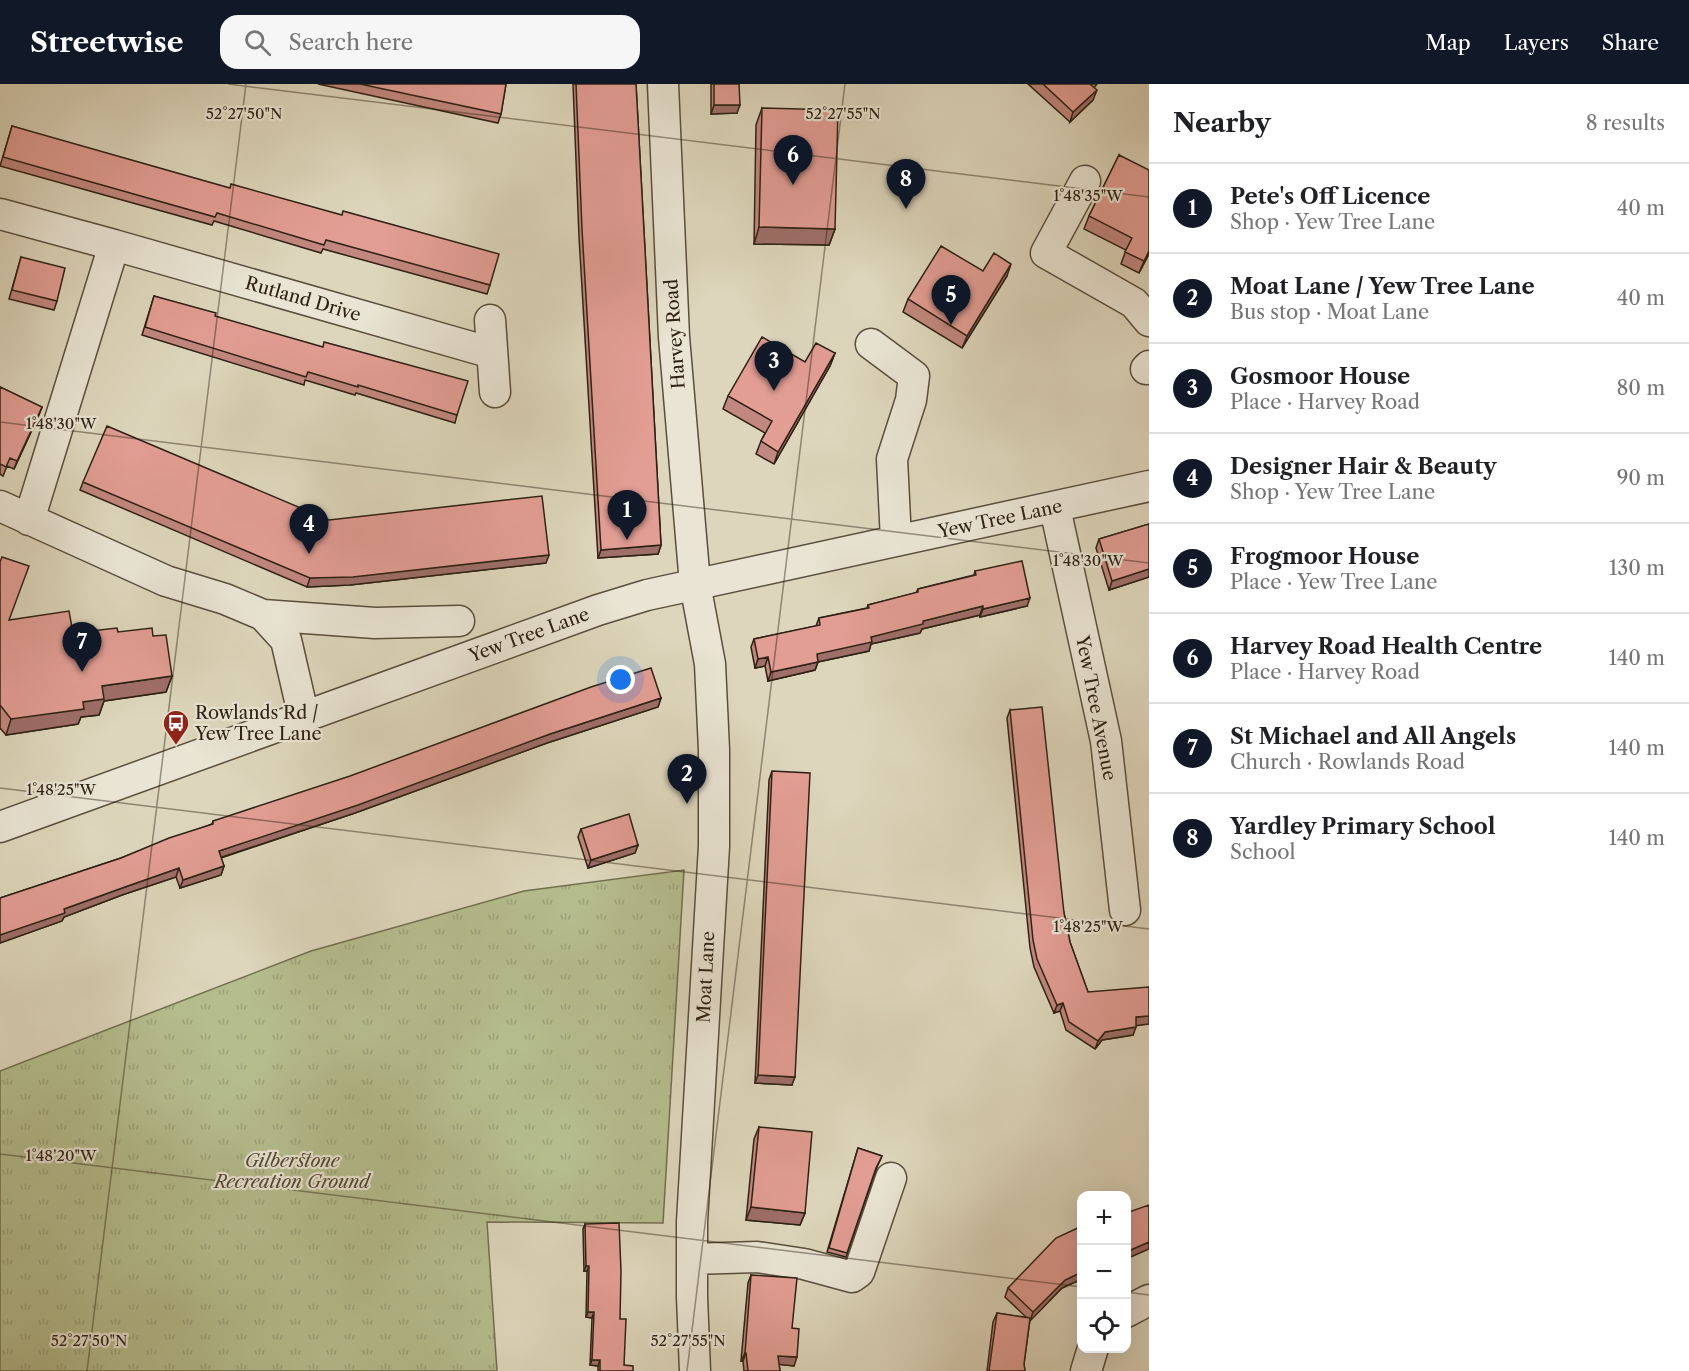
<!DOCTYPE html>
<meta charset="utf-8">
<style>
body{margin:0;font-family:"Libre Caslon Text",serif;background:#f6f6f6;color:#202124}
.controls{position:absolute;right:18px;bottom:18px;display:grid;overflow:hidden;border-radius:12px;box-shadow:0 6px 24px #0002}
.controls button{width:54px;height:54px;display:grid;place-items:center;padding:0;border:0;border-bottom:2px solid #e0e0e0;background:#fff;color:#202124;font:30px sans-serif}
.you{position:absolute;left:621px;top:596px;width:21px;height:21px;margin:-15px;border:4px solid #fff;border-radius:50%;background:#1a73e8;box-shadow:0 0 0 9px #1a73e833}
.badge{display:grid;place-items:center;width:39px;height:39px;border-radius:50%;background:#111827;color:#fff;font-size:20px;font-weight:700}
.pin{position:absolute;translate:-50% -50px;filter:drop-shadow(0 2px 3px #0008)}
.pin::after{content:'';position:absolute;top:32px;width:21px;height:18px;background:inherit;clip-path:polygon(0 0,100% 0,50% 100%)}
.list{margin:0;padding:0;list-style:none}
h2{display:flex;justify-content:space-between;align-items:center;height:78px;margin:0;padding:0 24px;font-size:26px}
h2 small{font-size:20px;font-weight:400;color:#757577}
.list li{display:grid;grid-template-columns:39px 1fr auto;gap:18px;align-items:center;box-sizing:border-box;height:90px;padding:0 24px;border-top:2px solid #e0e0e0}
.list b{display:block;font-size:22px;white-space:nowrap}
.list p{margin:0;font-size:20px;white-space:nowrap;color:#757577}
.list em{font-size:20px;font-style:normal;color:#757577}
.icon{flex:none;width:33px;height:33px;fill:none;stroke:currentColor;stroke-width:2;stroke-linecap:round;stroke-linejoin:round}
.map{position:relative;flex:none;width:1149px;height:1287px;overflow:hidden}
header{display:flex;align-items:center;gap:36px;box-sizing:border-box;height:84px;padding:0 30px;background:#111827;color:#fff}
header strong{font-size:28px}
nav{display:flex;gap:33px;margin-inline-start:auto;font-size:21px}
.search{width:420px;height:54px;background:#f6f6f6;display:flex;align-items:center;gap:15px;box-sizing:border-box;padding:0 21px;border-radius:18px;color:#757577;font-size:22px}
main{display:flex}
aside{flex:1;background:#fff}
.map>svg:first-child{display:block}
.park{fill:url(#park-tufts);stroke:#726f50;stroke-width:1.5}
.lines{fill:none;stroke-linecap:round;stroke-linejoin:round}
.minor-casing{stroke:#5a4e3d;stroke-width:33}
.minor{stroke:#e9e4d3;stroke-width:30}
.wall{fill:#c2877f;stroke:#2e2113;stroke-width:1.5}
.shaded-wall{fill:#9e6e68;stroke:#2e2113;stroke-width:1.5}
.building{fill:#e29d94;stroke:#2e2113;stroke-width:1.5}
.ticks{fill:none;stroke:#2e2113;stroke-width:1.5;stroke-opacity:0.45}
.labels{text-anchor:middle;stroke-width:4.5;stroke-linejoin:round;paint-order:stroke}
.street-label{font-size:18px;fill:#2e2113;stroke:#e9e4d3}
.poi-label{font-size:18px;fill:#2e2113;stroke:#e9e4d3;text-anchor:start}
.park-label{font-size:18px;font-style:italic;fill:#504832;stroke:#e9e4d3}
.ticks-label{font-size:15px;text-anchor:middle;fill:#2e2113;stroke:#e9e4d3;stroke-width:4.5;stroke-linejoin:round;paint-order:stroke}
</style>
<header>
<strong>Streetwise</strong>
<div class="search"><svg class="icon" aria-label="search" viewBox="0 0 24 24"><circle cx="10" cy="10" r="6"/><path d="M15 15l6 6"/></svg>Search here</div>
<nav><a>Map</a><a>Layers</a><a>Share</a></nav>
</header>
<main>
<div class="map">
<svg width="1149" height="1287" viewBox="0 0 1149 1287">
<defs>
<pattern id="park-tufts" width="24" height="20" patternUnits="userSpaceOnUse" patternTransform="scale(1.5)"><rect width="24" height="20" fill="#b5bd8e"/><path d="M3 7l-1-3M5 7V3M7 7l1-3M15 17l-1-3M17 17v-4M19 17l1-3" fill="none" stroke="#9ca27a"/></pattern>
</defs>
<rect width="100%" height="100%" fill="#ddd6bc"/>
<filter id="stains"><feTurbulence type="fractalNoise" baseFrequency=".00333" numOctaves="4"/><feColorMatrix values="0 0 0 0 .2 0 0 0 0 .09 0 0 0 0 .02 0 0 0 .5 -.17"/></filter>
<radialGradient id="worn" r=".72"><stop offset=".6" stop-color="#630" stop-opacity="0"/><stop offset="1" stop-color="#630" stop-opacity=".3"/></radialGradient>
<!-- park -->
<path class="park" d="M684,786L663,1139L487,1138L497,1287H0V987L311,867L524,807Z"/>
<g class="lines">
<!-- minor casing -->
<g class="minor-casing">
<path id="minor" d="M663,0L674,253L695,500L710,580L714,666V762L692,1138V1213L695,1287
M1085,97L1046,169L1134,219L1149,237
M0,130L114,161
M490,236L495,308
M871,260L914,292L911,316L892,375L896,456
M1146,285L1149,282
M0,422L166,497L225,515L263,531L286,556L304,634
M1055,424L1106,657L1125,826
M29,436L114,161L492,269
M263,531L375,539L459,537
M0,743C199,669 399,599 598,526L647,511L1149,402
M692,1175L757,1173L804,1180L852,1193L859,1188L891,1094
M1126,1228L1149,1216
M1086,1287L1093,1264"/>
</g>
<!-- minor -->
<use href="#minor" class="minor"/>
</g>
<!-- wall -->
<path class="wall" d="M318,0H506L501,30L498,39Z
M573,0H636L661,461L658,470L598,474L579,153Z
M711,0H739L737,29L711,30Z
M1028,0H1097L1094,4L1093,16L1070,38Z
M762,24L835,145L829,161L754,160L756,41Z
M12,42L490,201L487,210L323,165L321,169L214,137L212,141L0,82Z
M1119,71L1149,170L1139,189L1121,180L1126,166L1084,145L1089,132Z
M21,173L57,217L54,226L9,215Z
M983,187L1007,192L962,264L903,228L908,215Z
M154,212L215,232L457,331L455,339L356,309L355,311L305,296L304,301L142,251Z
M835,269L830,282L774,380L756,370L761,357L765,349L723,325L728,312L805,278Z
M0,303L42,323L14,385L7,382L3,392L0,390Z
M83,398L546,479L350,501L307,503L80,406Z
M1149,440V493L1109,506L1096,464L1099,455Z
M0,478L9,536L73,549L118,548L153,552L172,592L166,608L104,617L99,631L81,633L78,640L6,651L0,644Z
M975,487L1027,522L980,533V531L922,545L920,549L871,560L869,567L818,578L815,586L768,597L765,582L755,584L751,563L754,555L816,542L819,534L867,524L868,521L916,509L918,505L974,491Z
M661,614L658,623L547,659L355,729L221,774L224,782L221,791L180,804L176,793L122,811L64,833L62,837L0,859V814L121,774L212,740L213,737Z
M1010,626L1064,829L1070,858L1088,908L1149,940L1136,941L1133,951L1102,956L1095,965L1066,946L1060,927L1054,929L1034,883L1030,864L1007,634Z
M772,687L792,1001L755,999L769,696Z
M581,745L638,761L635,769L588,784L578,753Z
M759,1043L805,1129L800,1141L746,1136L754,1055Z
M858,1064L882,1072L875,1088L846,1173L827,1168Z
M585,1140L620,1235L624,1281L633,1287H598V1282L590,1281L592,1234L586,1233L587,1187H584L583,1145Z
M1082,1142V1195L1062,1204L1030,1236L1024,1280L1025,1287H987L993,1238L997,1229L1027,1234L1005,1213L1008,1204Z
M751,1191L792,1244L794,1282L779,1280L780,1287H744L743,1277H741L748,1199Z"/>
<!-- shaded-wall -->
<path class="shaded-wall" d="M1097,6L1093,16L1070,38L1073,28Z
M714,21H740L737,29L711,30Z
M759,143L835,145L829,161L754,160Z
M1149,167V170L1139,189L1144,177Z
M1011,180L1007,192L962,264L967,252Z
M835,269L830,282L774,380L778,368Z
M42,323L39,331L14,385L17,377Z
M661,461L658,470L598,474L601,466Z
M549,471L546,479L350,501L307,503L310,494Z
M1149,485V493L1109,506L1112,497Z
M1030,514L1027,522L980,533L983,525Z
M983,522L980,531L922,545L920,549L871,560L869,567L813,579L817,570L923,537Z
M768,573L765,582L755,584L758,575Z
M818,578L815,586L768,597L771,588Z
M172,592L166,608L104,617L99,631L81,633L78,640L6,651L11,635L102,602Z
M661,614L658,623L547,659L355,729L216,775L219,767L550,650Z
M638,761L635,769L588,784L591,776Z
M224,782L221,791L180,804L183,796Z
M179,784L176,793L122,811L64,833L62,837L0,859V851L64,825L125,803Z
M1063,919L1060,927L1054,929L1057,921Z
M1149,932V940L1133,942L1136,933Z
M1136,943L1133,951L1102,956L1095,965L1098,957L1105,948Z
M758,991L795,993L792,1001L755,999Z
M751,1123L805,1129L800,1141L746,1136Z
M1149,1158V1165L1126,1175V1168Z
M586,1182H589L587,1187H584Z
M1082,1188V1195L1062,1204L1030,1237L1033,1228L1065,1196Z
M588,1228H594L592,1234L586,1233Z
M745,1269H746L743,1277H741Z
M778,1272L797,1273L794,1282L775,1280Z
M592,1276H600L598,1282L590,1281Z"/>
<!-- building -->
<path class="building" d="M360,0H506L501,30Z
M576,0H636L661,461L601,466L582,145Z
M714,0H739L740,21H714Z
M1043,0H1092L1091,1L1097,6L1073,28Z
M762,24L838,26L835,145L759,143Z
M12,42L230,104L231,100L342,131L343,127L499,170L490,201L326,156L324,161L217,129L215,133L3,73Z
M1119,71L1149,86V167L1144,177L1125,168L1132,154L1089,132Z
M941,162L983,187L994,169L1011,180L967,252L908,215Z
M21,173L65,184L57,217L12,206Z
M154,212L216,229L215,232L323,263L324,258L468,297L457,331L358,301V303L308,288L306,293L145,243Z
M762,253L805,278L816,259L835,269L778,368L761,357L772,337L728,312Z
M0,303L42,323L17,377L10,374L6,383L0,380Z
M107,342L329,436L542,412L549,471L353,493L310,494L83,398Z
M1149,440V485L1112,497L1099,455Z
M2,473L29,482L9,536L69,527L73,549L117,544L118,548L152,544L153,552L166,551L172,592L102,602L104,615L83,618L84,625L11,635L0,621V478Z
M1022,477L1030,514L983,525V522L923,537V540L871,553L872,558L817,570L818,578L771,588L768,573L758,575L754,555L820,541L819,534L869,524L868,521L918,508V505L976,491L975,487Z
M651,584L661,614L550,650L358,721L219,767L224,782L183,796L179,784L125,803L64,825L65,829L0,851V814L121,774L169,754L213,740V737L350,692L591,603Z
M1042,623L1064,829L1070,858L1088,908L1149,903V932L1136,933V943L1105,948L1098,957L1069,938L1063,919L1057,921L1037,875L1033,856L1010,626Z
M772,687L810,689L795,993L758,991Z
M629,730L638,761L591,776L581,745Z
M759,1043L812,1048L805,1129L751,1123Z
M858,1064L882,1072L876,1084L847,1169L829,1164Z
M1149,1121V1158L1126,1168V1129Z
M619,1139L621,1187L620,1235H626L624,1281L633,1282V1287H600V1276H592L594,1228H588L589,1182H586L585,1140Z
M1082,1142V1188L1065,1196L1033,1228L1008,1204L1056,1154Z
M751,1191L797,1194L792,1244L799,1245L797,1273L778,1272L780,1287H748L746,1269H745Z
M997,1229L1030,1234L1024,1280L1025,1287H989Z"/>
<!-- ticks -->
<path class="ticks" d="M228,0L1149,113M0,338L1149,479M0,704L1149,845M0,1070L1082,1203M1126,1208L1149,1211M87,1287L246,0M687,1287L845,0"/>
<!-- icons -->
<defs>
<g id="bus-pin" transform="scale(1.35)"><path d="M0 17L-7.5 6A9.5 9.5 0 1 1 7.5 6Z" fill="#8f2418" stroke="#e9e4d3"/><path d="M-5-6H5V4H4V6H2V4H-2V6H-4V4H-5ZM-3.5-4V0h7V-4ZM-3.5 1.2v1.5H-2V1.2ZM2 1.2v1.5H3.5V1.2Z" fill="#fff"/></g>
</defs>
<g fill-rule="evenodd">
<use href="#bus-pin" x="176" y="639"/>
</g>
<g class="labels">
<!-- street labels -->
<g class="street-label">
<text transform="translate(303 215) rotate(16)" y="6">Rutland Drive</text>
<text transform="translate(675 250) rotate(-94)" y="6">Harvey Road</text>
<text transform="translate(1000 435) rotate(-12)" y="6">Yew Tree Lane</text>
<text transform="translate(529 551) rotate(-20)" y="6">Yew Tree Lane</text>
<text transform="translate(1096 624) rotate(79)" y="6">Yew Tree Avenue</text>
<text transform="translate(706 893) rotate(-87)" y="6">Moat Lane</text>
</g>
<!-- poi labels -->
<g class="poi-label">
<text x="195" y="635">Rowlands Rd /<tspan x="195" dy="21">Yew Tree Lane</tspan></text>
</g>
<!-- park labels -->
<g class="park-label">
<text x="292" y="1083">Gilberstone<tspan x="292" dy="21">Recreation Ground</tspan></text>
</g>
</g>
<g class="ticks-label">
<text x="244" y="35">52°27'50"N</text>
<text x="843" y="35">52°27'55"N</text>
<text x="1088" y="117">1°48'35"W</text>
<text x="61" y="345">1°48'30"W</text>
<text x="1088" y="482">1°48'30"W</text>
<text x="61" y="711">1°48'25"W</text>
<text x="1088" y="848">1°48'25"W</text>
<text x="61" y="1077">1°48'20"W</text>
<text x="89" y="1262">52°27'50"N</text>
<text x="688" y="1262">52°27'55"N</text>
</g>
<rect width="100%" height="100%" filter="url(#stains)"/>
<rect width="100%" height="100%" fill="url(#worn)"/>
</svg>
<div class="controls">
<button>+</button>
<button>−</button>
<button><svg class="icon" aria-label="locate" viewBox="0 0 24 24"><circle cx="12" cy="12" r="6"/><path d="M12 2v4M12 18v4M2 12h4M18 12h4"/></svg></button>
</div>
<div class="you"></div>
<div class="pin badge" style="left:627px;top:456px">1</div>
<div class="pin badge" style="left:687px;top:720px">2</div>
<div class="pin badge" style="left:774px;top:307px">3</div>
<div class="pin badge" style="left:309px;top:470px">4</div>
<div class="pin badge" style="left:951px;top:241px">5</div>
<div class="pin badge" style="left:793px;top:101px">6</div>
<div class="pin badge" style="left:82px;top:588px">7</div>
<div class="pin badge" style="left:906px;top:125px">8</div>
</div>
<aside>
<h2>Nearby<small>8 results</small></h2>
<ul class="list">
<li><span class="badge">1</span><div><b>Pete's Off Licence</b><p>Shop · Yew Tree Lane</p></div><em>40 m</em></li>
<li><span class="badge">2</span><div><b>Moat Lane / Yew Tree Lane</b><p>Bus stop · Moat Lane</p></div><em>40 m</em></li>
<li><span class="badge">3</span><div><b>Gosmoor House</b><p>Place · Harvey Road</p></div><em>80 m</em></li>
<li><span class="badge">4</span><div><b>Designer Hair &amp; Beauty</b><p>Shop · Yew Tree Lane</p></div><em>90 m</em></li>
<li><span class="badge">5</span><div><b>Frogmoor House</b><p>Place · Yew Tree Lane</p></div><em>130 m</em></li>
<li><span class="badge">6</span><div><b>Harvey Road Health Centre</b><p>Place · Harvey Road</p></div><em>140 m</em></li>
<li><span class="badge">7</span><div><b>St Michael and All Angels</b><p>Church · Rowlands Road</p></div><em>140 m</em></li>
<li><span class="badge">8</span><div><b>Yardley Primary School</b><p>School</p></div><em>140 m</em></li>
</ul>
</aside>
</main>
